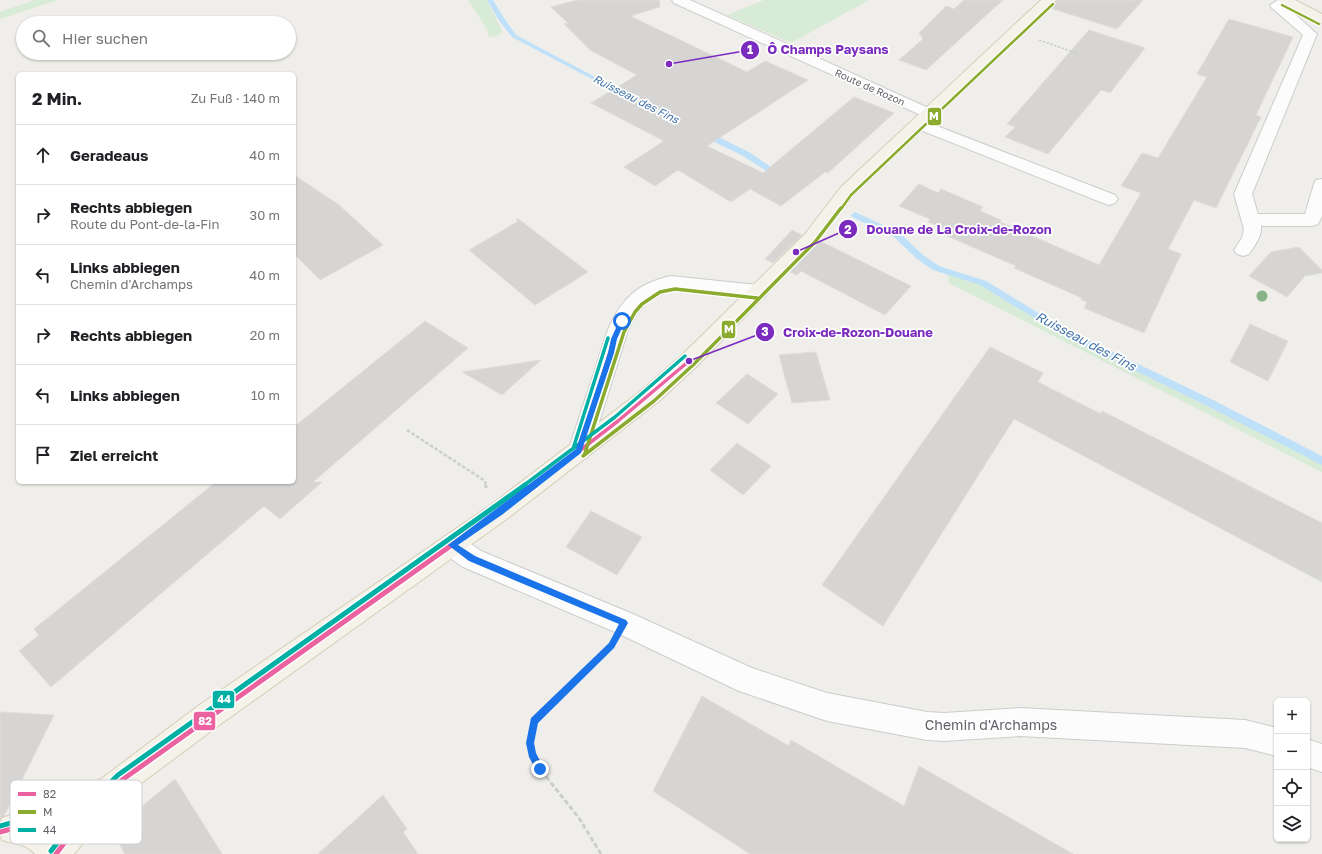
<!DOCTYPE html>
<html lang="de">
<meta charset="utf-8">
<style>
body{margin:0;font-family:"Golos Text",sans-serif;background:#f6f6f6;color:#202124}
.controls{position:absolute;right:12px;bottom:12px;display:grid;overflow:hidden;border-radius:6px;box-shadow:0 1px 3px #0004}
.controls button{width:36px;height:36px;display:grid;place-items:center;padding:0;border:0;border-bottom:1px solid #e0e0e0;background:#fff;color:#202124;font:20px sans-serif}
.stop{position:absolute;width:12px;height:12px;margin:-9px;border:3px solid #1a73e8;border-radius:50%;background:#fff}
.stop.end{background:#1a73e8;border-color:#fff;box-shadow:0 1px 4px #0008}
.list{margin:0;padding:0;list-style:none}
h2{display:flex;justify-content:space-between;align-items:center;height:52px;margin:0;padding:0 16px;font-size:17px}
h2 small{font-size:13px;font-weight:400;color:#757577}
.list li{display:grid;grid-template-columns:26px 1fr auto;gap:12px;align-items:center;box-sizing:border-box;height:60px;padding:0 16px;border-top:1px solid #e0e0e0}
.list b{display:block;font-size:15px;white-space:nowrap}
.list p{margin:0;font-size:13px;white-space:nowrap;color:#757577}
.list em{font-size:13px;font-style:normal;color:#757577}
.icon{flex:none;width:22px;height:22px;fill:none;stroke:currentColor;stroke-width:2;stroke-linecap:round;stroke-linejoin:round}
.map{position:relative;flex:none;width:1322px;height:854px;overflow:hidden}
.search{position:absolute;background:#fff;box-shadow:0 1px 3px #0004;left:16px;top:16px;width:280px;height:44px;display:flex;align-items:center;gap:10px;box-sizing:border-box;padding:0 14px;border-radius:22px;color:#757577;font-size:15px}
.panel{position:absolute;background:#fff;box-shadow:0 1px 3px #0004;left:16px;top:72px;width:280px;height:412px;border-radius:6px}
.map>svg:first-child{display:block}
.green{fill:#d8ebd6}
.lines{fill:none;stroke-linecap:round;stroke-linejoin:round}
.stream{fill:#bfe0f9;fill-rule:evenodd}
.building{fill:#d6d5d3;stroke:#deddd9}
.minor-casing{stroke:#cbcccc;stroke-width:2}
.major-casing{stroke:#d7ceb8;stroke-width:2}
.path-far2{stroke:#cacfcc;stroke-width:1.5;stroke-dasharray:2.5 1.5;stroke-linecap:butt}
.path-far1{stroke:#cacfcc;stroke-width:2.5;stroke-dasharray:3.5 2;stroke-linecap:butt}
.path{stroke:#cacfcc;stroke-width:3;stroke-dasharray:5 2.5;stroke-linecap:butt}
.minor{fill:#fdfcfc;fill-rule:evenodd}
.major{fill:#f4f2e9;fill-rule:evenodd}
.bus-1-far1-casing{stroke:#fff;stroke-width:6}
.bus-1-casing{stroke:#fff;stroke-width:8}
.bus-2-far1-casing{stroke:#fff;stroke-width:4.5}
.bus-2-casing{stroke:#fff;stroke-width:6}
.bus-3-far1-casing{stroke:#fff;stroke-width:6}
.bus-3-casing{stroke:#fff;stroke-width:8}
.bus-1-far1{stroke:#ec619f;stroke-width:3.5}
.bus-1{stroke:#ec619f;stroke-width:5}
.bus-2-far1{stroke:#8bab2f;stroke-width:2.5}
.bus-2{stroke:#8bab2f;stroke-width:3.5}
.bus-3-far1{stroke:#00b0a4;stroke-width:3.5}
.bus-3{stroke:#00b0a4;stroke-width:5}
.tree{fill:#88b388}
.route{fill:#1a73e8}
.labels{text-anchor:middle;stroke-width:3.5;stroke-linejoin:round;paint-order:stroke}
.far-street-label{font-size:10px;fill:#5f6368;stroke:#fff}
.far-water-label{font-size:11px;font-style:italic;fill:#4174aa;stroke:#fff}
.water-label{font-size:13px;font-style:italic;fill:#4174aa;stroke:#fff}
.near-street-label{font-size:14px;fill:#5f6368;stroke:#fff}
.key{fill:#fff;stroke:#cfd0d2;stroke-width:1}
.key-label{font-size:11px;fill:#5f6368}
.leader{fill:none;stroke:#7b2cbf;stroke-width:1.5}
.callout-dot{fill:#7b2cbf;stroke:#fff;stroke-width:1.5}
.mark-label{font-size:12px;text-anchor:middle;font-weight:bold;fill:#fff}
.callout-label{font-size:13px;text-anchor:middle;font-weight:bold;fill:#7b2cbf;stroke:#fff;stroke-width:3.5;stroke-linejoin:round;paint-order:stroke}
.line-badge{stroke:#fff;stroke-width:1.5}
.badge-label{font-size:11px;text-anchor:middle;font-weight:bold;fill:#fff}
</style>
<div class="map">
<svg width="1322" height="854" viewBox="0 0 1322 854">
<rect width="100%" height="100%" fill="#efeeea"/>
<!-- green -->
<path class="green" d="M34,0H58L0,19V12Z
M468,0H487L502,31L501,34L489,38L487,29Z
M764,0H869L791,43L727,15Z
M948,273L983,283L1060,330L1210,403L1322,461V472L949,283Z"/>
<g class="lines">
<!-- stream -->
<path class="stream" d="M487,0H493L504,18L516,35L629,95L624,96L512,37L498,19Z
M702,132H708L749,152L784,176L783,178H777L743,156L702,136Z
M855,212L900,233L923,255L939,266L986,281L1063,328L1213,400L1322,456V465L1207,406L1057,332L980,285L933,270L917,259L894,237L852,217L851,215Z"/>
</g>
<!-- building -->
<path class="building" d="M577,0H659L660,7L630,16L747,72L765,61L808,80L707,146L763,173L854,97L894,113L828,173L825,172L781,206L750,189L731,202L678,170L655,186L624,167L664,141L591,103L637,75L590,50L564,24L568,23L551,7Z
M964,0H1003L926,70L899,60L923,39L919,33L946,6L954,9Z
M1058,0H1143L1117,29L1050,8Z
M1229,19L1293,37L1256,115L1261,117L1216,208L1194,200L1168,249L1181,254L1144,333L1084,308L1087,302L1081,300L1082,298L1014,268L1016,266L938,232L941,227L928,222L930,219L899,206L919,184L938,193L941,189L983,207L980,211L1001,220L1000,222L1099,265L1141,193L1121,186L1142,153L1158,158L1207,77L1197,74L1198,72Z
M1089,30L1145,48L1110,93L1101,90L1048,154L1005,137L1015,127L1007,124Z
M294,175L339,205L383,245L320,280L294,254Z
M517,218L588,272L535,305L469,250L517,222Z
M792,230L802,235L773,263L765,259Z
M819,241L826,244L911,286L885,315L801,271L797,275L790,272Z
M1299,247L1322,270V273L1305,276L1287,297L1249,276L1271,252Z
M425,321L468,348L313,482H322L280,519L264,506L51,687L19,651L39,635L34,629L216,482H294V427Z
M1250,324L1288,341L1268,381L1230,362Z
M990,347L1043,373L1038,382L1101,414L1102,411L1322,523V582L1014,419L883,626L822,585Z
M816,352L830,400L792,403L779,355Z
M541,360L502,395L462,372Z
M747,374L778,394L748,424L716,403Z
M737,443L771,466L743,495L710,470Z
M591,511L642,537L617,575L566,547Z
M702,696L789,746L791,740L904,806L919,766L1073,854H750L653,791Z
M0,712L54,715L4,816L0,820Z
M175,779L222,854H125L112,831Z
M383,795L407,829L403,832L418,854H318Z"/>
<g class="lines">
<!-- minor casing -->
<g class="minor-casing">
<path id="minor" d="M672,0H690L935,111L938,114L935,117H925L674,3Z
M1278,0H1294L1293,4L1286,6L1317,34L1252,194L1258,214H1305L1314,184L1316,180L1322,179V216L1318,224L1312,226H1261C1262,237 1255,245 1249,254L1243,256L1237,254L1234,250L1242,238L1244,229L1234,194L1303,35L1272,8L1270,5Z
M919,119L1115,195L1118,199L1115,203L1109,205L1103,203L913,127L911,124L913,121Z
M670,276L758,285L765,287L768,292L765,297L758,299L670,290L654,297L645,304L637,313L628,330L590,451L587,458L579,460L571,458L568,451C577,425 585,399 594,373C603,345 609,314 632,294C643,284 656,280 670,276Z
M452,534L461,537L481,551L633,614L752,668L827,693L927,712L944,713L1020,708L1245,720L1277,728V756L1245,748L1020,736L944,741L927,740L827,721L739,691L615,632L463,567L443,553L440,545L443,537Z
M1307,739L1322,744V772L1307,767Z"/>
</g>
<!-- major casing -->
<g class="major-casing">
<path id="major" d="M1041,0H1056L985,70L853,195L817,242L696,367L658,402L508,518L218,726L132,790L105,816L74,854H35C26,843 15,845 2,840C0,832 0,826 2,818L53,801L101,779L198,706L492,504L642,390L682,355L805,234L841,187Z
M1278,0H1295L1322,14V23L1280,3Z"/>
</g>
<!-- path-far2 -->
<path class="path-far2" d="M1039,40L1082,55"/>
<!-- path-far1 -->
<path class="path-far1" d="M407,430L485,481L486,486"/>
<!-- path -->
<path class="path" d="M486,485V488
M601,854L579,818L540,769L532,754L530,743L534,721L609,648"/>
<!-- minor -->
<use href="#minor" class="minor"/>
<!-- major -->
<use href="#major" class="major"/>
<!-- bus-1-far1 casing -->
<g class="bus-1-far1-casing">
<path id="bus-1-far1" d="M579,451L614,339
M534,486L618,421L689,361"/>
</g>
<!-- bus-1 casing -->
<g class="bus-1-casing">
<path id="bus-1" d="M0,832L41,821L100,794
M56,854L86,814L122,780L536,485"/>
</g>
<!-- bus-2-far1 casing -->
<g class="bus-2-far1-casing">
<path id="bus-2-far1" d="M1282,5L1319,24
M841,209L851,195L1053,4"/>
</g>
<!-- bus-2 casing -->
<g class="bus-2-casing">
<path id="bus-2" d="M585,453L624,332L635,312L642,304L660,292L675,289L757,298
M583,456L654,401L693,365L815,242L841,208"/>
</g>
<!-- bus-3-far1 casing -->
<g class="bus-3-far1-casing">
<path id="bus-3-far1" d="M573,449L608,338
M523,486L615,417L685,356"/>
</g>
<!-- bus-3 casing -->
<g class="bus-3-casing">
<path id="bus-3" d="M0,826L39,815L98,789
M51,851L82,810L118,775L525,485"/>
</g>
<!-- bus-1-far1 -->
<use href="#bus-1-far1" class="bus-1-far1"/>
<!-- bus-1 -->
<use href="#bus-1" class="bus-1"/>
<!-- bus-2-far1 -->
<use href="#bus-2-far1" class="bus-2-far1"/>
<!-- bus-2 -->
<use href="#bus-2" class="bus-2"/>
<!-- bus-3-far1 -->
<use href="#bus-3-far1" class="bus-3-far1"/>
<!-- bus-3 -->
<use href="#bus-3" class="bus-3"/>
</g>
<!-- trees -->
<circle class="tree" cx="1262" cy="296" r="5.5"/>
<!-- route -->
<path class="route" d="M620,319L625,321L617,339L614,353L581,453L503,514L458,545L475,556L626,620L628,623L614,648L538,723L534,743L536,753L544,769L540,773L537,772L529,757L526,743L531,718L609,643L619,624L469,561L448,545L576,449L608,353L611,339Z"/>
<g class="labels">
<!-- far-street labels -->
<g class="far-street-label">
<text transform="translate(870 87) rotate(24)" y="4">Route de Rozon</text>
</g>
<!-- far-water labels -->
<g class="far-water-label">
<text transform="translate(636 99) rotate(27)" y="4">Ruisseau des Fins</text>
</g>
<!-- water labels -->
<g class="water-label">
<text transform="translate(1086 341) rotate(28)" y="5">Ruisseau des Fins</text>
</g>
<!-- near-street labels -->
<g class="near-street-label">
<text x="991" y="730">Chemin d'Archamps</text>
</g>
</g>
<!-- legend -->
<rect x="10" y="780" width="132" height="64" rx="6" class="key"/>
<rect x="18" y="792" width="18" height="4" fill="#ec619f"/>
<rect x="18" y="810" width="18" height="4" fill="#8bab2f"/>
<rect x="18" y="828" width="18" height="4" fill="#00b0a4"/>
<g class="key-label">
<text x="43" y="798">82</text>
<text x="43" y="816">M</text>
<text x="43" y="834">44</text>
</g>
<!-- callouts -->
<path class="leader" d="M669 64L750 50M796 252L848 229M689 361L765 332"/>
<g class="callout-dot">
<circle cx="669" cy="64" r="4"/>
<circle cx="796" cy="252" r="4"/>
<circle cx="689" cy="361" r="4"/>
<circle cx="750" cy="50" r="10"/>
<circle cx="848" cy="229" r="10"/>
<circle cx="765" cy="332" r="10"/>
</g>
<g class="mark-label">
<text x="750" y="54">1</text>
<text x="848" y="234">2</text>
<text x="765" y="336">3</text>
</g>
<g class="callout-label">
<text x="828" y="54">Ô Champs Paysans</text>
<text x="959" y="234">Douane de La Croix-de-Rozon</text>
<text x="858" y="337">Croix-de-Rozon-Douane</text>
</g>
<g class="line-badge">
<rect x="927" y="107" width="15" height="19" rx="4" fill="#8bab2f"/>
<rect x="721" y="320" width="15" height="19" rx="4" fill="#8bab2f"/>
<rect x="212" y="690" width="23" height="19" rx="4" fill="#00b0a4"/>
<rect x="193" y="711" width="23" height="20" rx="4" fill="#ec619f"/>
</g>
<g class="badge-label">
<text x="934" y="120">M</text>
<text x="729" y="333">M</text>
<text x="224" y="703">44</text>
<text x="205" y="725">82</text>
</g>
</svg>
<div class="controls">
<button>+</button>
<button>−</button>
<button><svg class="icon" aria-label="locate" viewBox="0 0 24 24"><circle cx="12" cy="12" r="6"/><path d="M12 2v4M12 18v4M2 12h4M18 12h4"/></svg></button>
<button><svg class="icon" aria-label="layers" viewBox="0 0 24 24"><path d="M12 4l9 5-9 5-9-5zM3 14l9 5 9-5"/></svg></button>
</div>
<div class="stop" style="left:622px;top:321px"></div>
<div class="stop end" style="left:540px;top:769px"></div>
<div class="search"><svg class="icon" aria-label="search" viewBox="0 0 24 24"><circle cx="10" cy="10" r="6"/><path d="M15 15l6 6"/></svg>Hier suchen</div>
<section class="panel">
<h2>2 Min.<small>Zu Fuß · 140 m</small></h2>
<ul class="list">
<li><svg class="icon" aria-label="ahead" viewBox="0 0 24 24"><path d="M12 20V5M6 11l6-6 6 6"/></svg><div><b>Geradeaus</b></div><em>40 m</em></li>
<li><svg class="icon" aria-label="right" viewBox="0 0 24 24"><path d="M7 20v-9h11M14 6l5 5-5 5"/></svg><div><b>Rechts abbiegen</b><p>Route du Pont-de-la-Fin</p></div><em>30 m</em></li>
<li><svg class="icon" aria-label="left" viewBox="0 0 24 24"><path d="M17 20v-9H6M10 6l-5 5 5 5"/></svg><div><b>Links abbiegen</b><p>Chemin d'Archamps</p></div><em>40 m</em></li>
<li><svg class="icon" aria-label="right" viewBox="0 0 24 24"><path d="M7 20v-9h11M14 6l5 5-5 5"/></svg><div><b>Rechts abbiegen</b></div><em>20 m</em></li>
<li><svg class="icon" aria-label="left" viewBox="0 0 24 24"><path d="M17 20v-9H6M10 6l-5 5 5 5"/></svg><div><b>Links abbiegen</b></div><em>10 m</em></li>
<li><svg class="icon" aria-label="arrive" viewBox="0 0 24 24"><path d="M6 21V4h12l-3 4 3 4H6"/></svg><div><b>Ziel erreicht</b></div></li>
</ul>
</section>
</div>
